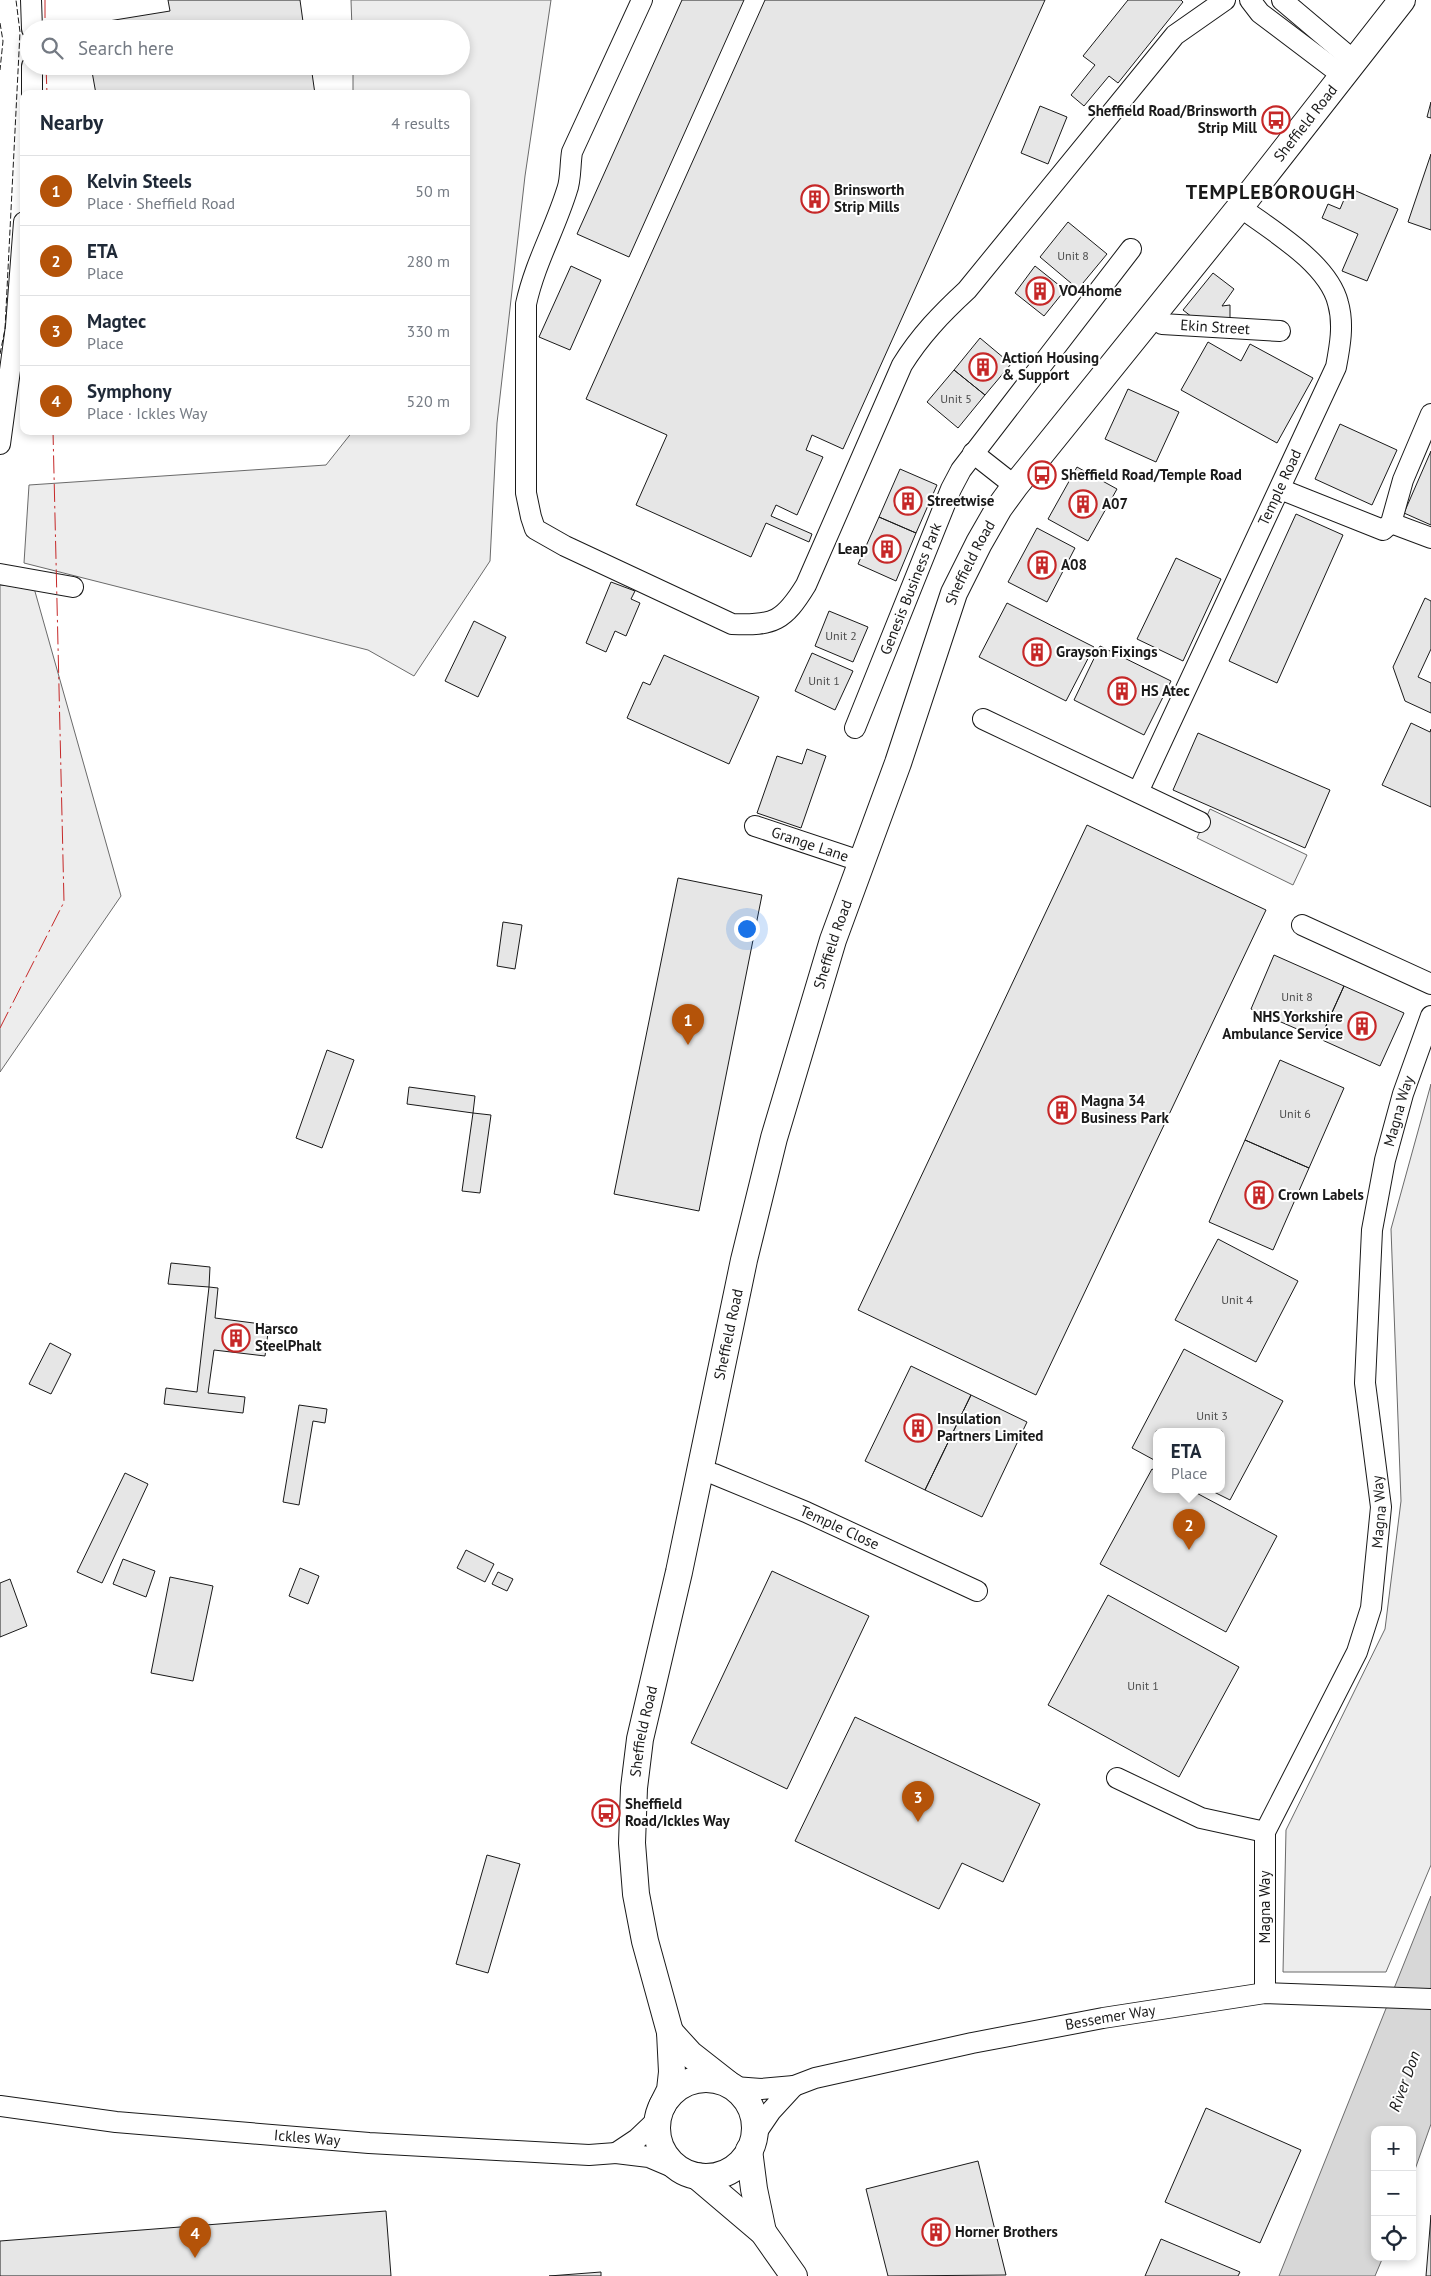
<!DOCTYPE html>
<meta charset="utf-8">
<style>
body{margin:0;font-family:"PT Sans",sans-serif;background:#f2f2f3;color:#1f2937}
.controls{position:absolute;right:15px;bottom:15px;display:grid;overflow:hidden;border-radius:10px;box-shadow:0 2px 8px #0003}
.controls button{width:45px;height:45px;display:grid;place-items:center;padding:0;border:0;border-bottom:1px solid #e0e1e3;background:#fff;color:#1f2937;font:25px sans-serif}
.you{position:absolute;left:746px;top:928px;width:18px;height:18px;margin:-12px;border:4px solid #fff;border-radius:50%;background:#1a73e8;box-shadow:0 0 0 8px #1a73e833}
.badge{display:grid;place-items:center;width:32px;height:32px;border-radius:50%;background:#b45309;color:#fff;font-size:16px;font-weight:700}
.pin{position:absolute;translate:-50% -41px;filter:drop-shadow(0 1px 2px #0008)}
.pin::after{content:'';position:absolute;top:26px;width:18px;height:15px;background:inherit;clip-path:polygon(0 0,100% 0,50% 100%)}
.popup{position:absolute;left:1153px;top:1428px;width:72px;height:65px;box-sizing:border-box;display:grid;place-content:center;border-radius:10px;background:#fff;filter:drop-shadow(0 1px 4px #0005);font-size:16px;white-space:nowrap;color:#747a83}
.popup b{font-size:19px;color:#1f2937}
.popup::after{content:'';position:absolute;left:50%;top:100%;margin-left:-10px;border:10px solid transparent;border-top-color:#fff}
.list{margin:0;padding:0;list-style:none}
h2{display:flex;justify-content:space-between;align-items:center;height:65px;margin:0;padding:0 20px;font-size:21px}
h2 small{font-size:16px;font-weight:400;color:#747a83}
.list li{display:grid;grid-template-columns:32px 1fr auto;gap:15px;align-items:center;box-sizing:border-box;height:70px;padding:0 20px;border-top:1px solid #e0e1e3}
.list b{display:block;font-size:19px;white-space:nowrap}
.list p{margin:0;font-size:16px;white-space:nowrap;color:#747a83}
.list em{font-size:16px;font-style:normal;color:#747a83}
.icon{flex:none;width:28px;height:28px;fill:none;stroke:currentColor;stroke-width:2;stroke-linecap:round;stroke-linejoin:round}
.map{position:relative;flex:none;width:1431px;height:2276px;overflow:hidden}
.search{position:absolute;background:#fff;box-shadow:0 2px 8px #0003;left:20px;top:20px;width:450px;height:55px;display:flex;align-items:center;gap:12px;box-sizing:border-box;padding:0 18px;border-radius:28px;color:#747a83;font-size:19px}
.panel{position:absolute;background:#fff;box-shadow:0 2px 8px #0003;left:20px;top:90px;width:450px;height:345px;border-radius:10px}
.map>svg:first-child{display:block}
.built{fill:#ededed;stroke:#6a6a6a}
.water{fill:#d7d7d7;stroke:#6a6a6a}
.building{fill:#e6e6e6;stroke:#1a1a1a}
.lines{fill:none;stroke-linecap:round;stroke-linejoin:round}
.minor-casing{stroke:#1a1a1a;stroke-width:22}
.major-casing{stroke:#1a1a1a;stroke-width:28}
.minor{stroke:#fff;stroke-width:20}
.major{stroke:#fff;stroke-width:26}
.fence{stroke:#1a1a1a;stroke-width:1;stroke-dasharray:6 2.5;stroke-linecap:butt}
.power{stroke:#c62828;stroke-width:1;stroke-dasharray:18 4 2.5 4;stroke-linecap:butt}
.labels{text-anchor:middle;stroke-width:4;stroke-linejoin:round;paint-order:stroke}
.number-label{font-size:12px;fill:#4d4d4d}
.poi-label{font-size:15px;font-weight:bold;fill:#1a1a1a;stroke:#fff;text-anchor:start}
.street-label{font-size:15px;fill:#1a1a1a;stroke:#fff}
.water-label{font-size:16px;font-style:italic;fill:#1a1a1a;stroke:#fff}
.district-label{font-size:20px;font-weight:bold;letter-spacing:1px;fill:#1a1a1a;stroke:#fff}
</style>
<div class="map">
<svg width="1431" height="2276" viewBox="0 0 1431 2276">
<rect width="100%" height="100%" fill="#fff"/>
<!-- built -->
<path class="built" d="M351,0H551L525,176L497,423L490,561L414,676L368,650L24,563L29,485L326,465L353,431H466V94H353V66H461V29H352Z
M0,585L34,588L121,896L0,1072Z
M1210,809L1307,855L1293,885L1197,838Z
M1431,1084V1865L1386,1972H1283L1286,1830L1385,1629L1401,1501L1391,1229Z"/>
<!-- water -->
<path class="water" d="M1431,1896V2124L1412,2178V2130H1375V2257H1383L1375,2276H1279Z"/>
<!-- building -->
<path class="building" d="M168,0H300L304,29H85L84,25L170,11Z
M682,0H744L629,257L577,234Z
M765,0H1045L843,449L812,435L806,450L823,457L797,515L776,505L771,516L812,534L809,542L766,523L751,557L636,505L667,435L586,399Z
M1128,0H1181L1183,2L1118,83L1109,76L1084,106L1071,95L1095,65L1083,56Z
M91,66H311L315,94H96Z
M1431,102V118L1427,117Z
M1040,106L1067,117L1048,164L1021,153Z
M1431,154V230L1408,222Z
M1349,188L1398,209L1367,281L1342,271L1358,234L1322,218L1328,204L1340,209Z
M1068,222L1107,254L1078,289L1040,257Z
M571,266L601,280L570,350L539,337Z
M1035,266L1065,290L1044,316L1015,293Z
M1213,273L1234,289L1222,306L1230,305V319L1192,317L1183,310Z
M980,338L1011,364L985,395L954,370Z
M1208,342L1241,361L1250,344L1313,378L1277,443L1181,390Z
M954,370L985,395L958,428L927,402Z
M1128,389L1179,412L1156,462L1105,439Z
M1340,424L1397,450L1372,505L1315,479Z
M1431,451V525L1404,513Z
M1077,467L1117,489L1088,541L1048,519Z
M900,469L937,485L916,533L879,517Z
M1296,514L1343,535L1277,683L1229,661Z
M879,517L916,533L896,581L858,564Z
M1037,528L1075,548L1047,602L1008,582Z
M1176,558L1221,579L1183,661L1137,639Z
M611,582L635,591L631,599L640,603L626,636L615,631L606,652L586,643Z
M1425,598L1431,601V649L1418,677L1431,683V713L1405,701L1393,667Z
M1007,603L1094,647L1066,701L979,657Z
M829,611L868,627L853,662L815,646Z
M474,621L506,637L478,697L445,681Z
M1100,646L1171,681L1144,735L1074,700Z
M812,653L853,671L835,710L795,691Z
M664,655L759,697L729,764L627,718L643,682L650,685Z
M1411,723L1430,732L1431,729V807L1382,785Z
M1198,733L1330,790L1305,848L1173,790Z
M807,749L826,756L801,828L757,813L777,756L802,764Z
M1087,825L1266,910L1036,1395L858,1310Z
M678,878L762,895L699,1211L614,1194Z
M503,922L522,925L515,969L497,966Z
M1274,955L1344,986L1320,1039L1251,1009Z
M1344,986L1404,1013L1380,1066L1320,1039Z
M327,1050L354,1060L322,1148L296,1138Z
M1280,1060L1344,1088L1309,1168L1245,1140Z
M409,1087L475,1096L473,1113L407,1104Z
M473,1113L491,1115L480,1193L462,1191Z
M1245,1140L1309,1168L1273,1250L1209,1222Z
M1218,1239L1298,1281L1256,1362L1175,1320Z
M171,1263L210,1267L209,1287L168,1284Z
M209,1287L218,1288L215,1318L269,1325L265,1356L214,1350L208,1393L245,1397L243,1413L164,1404L166,1388L197,1392Z
M50,1343L71,1354L51,1394L29,1384Z
M1184,1349L1283,1401L1230,1500L1208,1489H1222V1431H1156V1461L1132,1448Z
M911,1366L971,1395L925,1490L865,1461Z
M971,1395L1027,1422L982,1517L925,1490Z
M299,1405L327,1409L325,1423L313,1421L299,1505L283,1502Z
M1152,1469L1156,1471V1489H1189L1277,1536L1226,1632L1100,1564Z
M125,1473L148,1484L102,1583L77,1572Z
M466,1550L494,1564L485,1582L457,1568Z
M123,1559L155,1571L146,1597L113,1584Z
M300,1568L319,1576L308,1604L289,1596Z
M772,1571L869,1616L787,1789L691,1743Z
M498,1572L513,1579L507,1591L492,1584Z
M170,1577L213,1586L193,1681L151,1673Z
M10,1579L27,1626L0,1637V1583Z
M1108,1595L1239,1667L1179,1777L1048,1705Z
M855,1717L1040,1804L1003,1882L962,1863L939,1909L795,1841Z
M487,1855L520,1864L488,1973L456,1964Z
M1206,2108L1301,2150L1260,2243L1165,2202Z
M978,2161L1006,2275L888,2276L866,2189Z
M386,2211L391,2276H0V2241Z
M1431,2215V2276H1426Z
M1161,2239L1240,2272L1238,2276H1145Z
M601,2272V2276H549Z"/>
<g class="lines">
<!-- minor casing -->
<g class="minor-casing">
<g id="minor">
<path d="M31,0L32,29"/>
<path d="M642,0L572,152C570,164 571,180 567,190C555,229 535,263 526,304V493L531,517L535,529L565,546L732,624C774,626 784,621 806,585L902,365C920,336 941,314 967,290L1175,35L1225,0"/>
<path d="M1250,0L1260,13L1342,75"/>
<path d="M1282,0L1353,60"/>
<path d="M32,94V66"/>
<path id="s1" d="M1152,316L1162,324L1280,331"/>
<path d="M0,444L16,326L24,222"/>
<path d="M973,453L1015,486"/>
<path d="M1280,489L1383,530L1391,523L1403,480L1431,414"/>
<path d="M1391,523L1431,538"/>
<path d="M0,574L73,587"/>
<path d="M983,719L1200,822"/>
<path id="s2" d="M855,728L951,489L961,470L1131,249"/>
<path id="s3" d="M1138,792L1336,367C1340,346 1344,324 1338,303C1328,263 1271,230 1240,207"/>
<path id="s4" d="M755,826L863,862"/>
<path d="M1302,925L1431,984"/>
<path id="s5" d="M700,1470L714,1474L806,1512L977,1591"/>
<path d="M1117,1778L1201,1818L1265,1832"/>
<path id="s6" d="M1265,1993V1832L1357,1652L1371,1608L1381,1507L1365,1383L1372,1230L1385,1160L1403,1094L1431,1016"/>
<path id="s7" d="M794,2086L815,2078L972,2043L1103,2018L1265,1993L1431,1999"/>
<path d="M734,2087L761,2089L794,2086L771,2111L754,2136"/>
<path id="s8" d="M0,2106L116,2122L369,2143L589,2155L616,2153"/>
<path d="M657,2120L637,2139L616,2153L649,2157L682,2171"/>
</g>
</g>
<!-- major casing -->
<g class="major-casing">
<g id="major">
<path d="M670,2032L690,2054L727,2083"/>
<circle cx="706" cy="2128" r="49"/>
<path id="s9" d="M662,2106L670,2090L672,2072L670,2032L645,1941L636,1894L632,1843L634,1788L640,1739L679,1572L744,1260L774,1138L833,940L898,763L954,593L979,543L999,508L1015,486L1240,207L1402,0"/>
<path d="M749,2150L754,2189L763,2232"/>
<path d="M697,2176L763,2232L794,2276"/>
</g>
</g>
<!-- minor -->
<use href="#minor" class="minor"/>
<!-- major -->
<use href="#major" class="major"/>
<!-- fence -->
<path class="fence" d="M0,23L3,41L0,70
M0,354L5,329L20,32L16,0"/>
<!-- power -->
<path class="power" d="M45,0V29
M46,66L47,94
M0,1028L64,902L53,431"/>
</g>
<!-- icons -->
<defs>
<g id="bus-ring" transform="scale(1.4375)"><circle r="9.5" fill="#fff" stroke="#c62828" stroke-width="1.5"/><path d="M-5-6H5V4H4V6H2V4H-2V6H-4V4H-5ZM-3.5-4V0h7V-4ZM-3.5 1.2v1.5H-2V1.2ZM2 1.2v1.5H3.5V1.2Z" fill="#c62828"/></g>
<g id="building-ring" transform="scale(1.4375)"><circle r="9.5" fill="#fff" stroke="#c62828" stroke-width="1.5"/><path d="M-4-6H4V6H1V3H-1V6H-4ZM-2.5-4.3h1.7v1.8h-1.7ZM.8-4.3h1.7v1.8H.8ZM-2.5-1h1.7V.8h-1.7ZM.8-1h1.7V.8H.8Z" fill="#c62828"/></g>
</defs>
<g fill-rule="evenodd">
<use href="#bus-ring" x="1276" y="120"/>
<use href="#building-ring" x="815" y="199"/>
<use href="#building-ring" x="1040" y="291"/>
<use href="#building-ring" x="983" y="367"/>
<use href="#bus-ring" x="1042" y="475"/>
<use href="#building-ring" x="908" y="501"/>
<use href="#building-ring" x="1083" y="504"/>
<use href="#building-ring" x="887" y="549"/>
<use href="#building-ring" x="1042" y="565"/>
<use href="#building-ring" x="1037" y="652"/>
<use href="#building-ring" x="1122" y="691"/>
<use href="#building-ring" x="1362" y="1026"/>
<use href="#building-ring" x="1062" y="1110"/>
<use href="#building-ring" x="1259" y="1195"/>
<use href="#building-ring" x="236" y="1338"/>
<use href="#building-ring" x="918" y="1428"/>
<use href="#bus-ring" x="606" y="1813"/>
<use href="#building-ring" x="936" y="2232"/>
</g>
<g class="labels">
<!-- number labels -->
<g class="number-label">
<text x="1073" y="260">Unit 8</text>
<text x="956" y="403">Unit 5</text>
<text x="841" y="640">Unit 2</text>
<text x="824" y="685">Unit 1</text>
<text x="1297" y="1001">Unit 8</text>
<text x="1295" y="1118">Unit 6</text>
<text x="1237" y="1304">Unit 4</text>
<text x="1212" y="1420">Unit 3</text>
<text x="1143" y="1690">Unit 1</text>
</g>
<!-- poi labels -->
<g class="poi-label">
<text x="1257" y="116" text-anchor="end">Sheffield Road/Brinsworth<tspan x="1257" dy="17">Strip Mill</tspan></text>
<text x="834" y="195">Brinsworth<tspan x="834" dy="17">Strip Mills</tspan></text>
<text x="1059" y="296">VO4home</text>
<text x="1002" y="363">Action Housing<tspan x="1002" dy="17">&amp; Support</tspan></text>
<text x="1061" y="480">Sheffield Road/Temple Road</text>
<text x="927" y="506">Streetwise</text>
<text x="1102" y="509">A07</text>
<text x="868" y="554" text-anchor="end">Leap</text>
<text x="1061" y="570">A08</text>
<text x="1056" y="657">Grayson Fixings</text>
<text x="1141" y="696">HS Atec</text>
<text x="1343" y="1022" text-anchor="end">NHS Yorkshire<tspan x="1343" dy="17">Ambulance Service</tspan></text>
<text x="1081" y="1106">Magna 34<tspan x="1081" dy="17">Business Park</tspan></text>
<text x="1278" y="1200">Crown Labels</text>
<text x="255" y="1334">Harsco<tspan x="255" dy="17">SteelPhalt</tspan></text>
<text x="937" y="1424">Insulation<tspan x="937" dy="17">Partners Limited</tspan></text>
<text x="625" y="1809">Sheffield<tspan x="625" dy="17">Road/Ickles Way</tspan></text>
<text x="955" y="2237">Horner Brothers</text>
</g>
<!-- street labels -->
<g class="street-label">
<text dy="5" stroke="none"><textPath href="#s9" startOffset="2152">Sheffield Road</textPath></text>
<text dy="5" stroke="none"><textPath href="#s1" startOffset="66">Ekin Street</textPath></text>
<text dy="5" stroke="none"><textPath href="#s3" startOffset="336">Temple Road</textPath></text>
<text dy="5" stroke="none"><textPath href="#s9" startOffset="1598">Sheffield Road</textPath></text>
<text dy="5" stroke="none"><textPath href="#s2" startOffset="150">Genesis Business Park</textPath></text>
<text dy="5" stroke="none"><textPath href="#s4" startOffset="58">Grange Lane</textPath></text>
<text dy="5" stroke="none"><textPath href="#s9" startOffset="1192">Sheffield Road</textPath></text>
<text dy="5" stroke="none"><textPath href="#s6" startOffset="911">Magna Way</textPath></text>
<text dy="5" stroke="none"><textPath href="#s9" startOffset="788">Sheffield Road</textPath></text>
<text dy="5" stroke="none"><textPath href="#s6" startOffset="506">Magna Way</textPath></text>
<text dy="5" stroke="none"><textPath href="#s5" startOffset="151">Temple Close</textPath></text>
<text dy="5" stroke="none"><textPath href="#s9" startOffset="382">Sheffield Road</textPath></text>
<text transform="translate(1265 1907) rotate(-90)" y="5">Magna Way</text>
<text dy="5" stroke="none"><textPath href="#s7" startOffset="324">Bessemer Way</textPath></text>
<text dy="5" stroke="none"><textPath href="#s8" startOffset="309">Ickles Way</textPath></text>
</g>
<!-- water labels -->
<g class="water-label">
<text transform="translate(1404 2081) rotate(-70)" y="6">River Don</text>
</g>
<!-- district labels -->
<g class="district-label">
<text x="1271" y="199">TEMPLEBOROUGH</text>
</g>
</g>
</svg>
<div class="controls">
<button>+</button>
<button>−</button>
<button><svg class="icon" aria-label="locate" viewBox="0 0 24 24"><circle cx="12" cy="12" r="6"/><path d="M12 2v4M12 18v4M2 12h4M18 12h4"/></svg></button>
</div>
<div class="you"></div>
<div class="pin badge" style="left:688px;top:1045px">1</div>
<div class="pin badge" style="left:1189px;top:1550px">2</div>
<div class="popup"><b>ETA</b>Place</div>
<div class="pin badge" style="left:918px;top:1822px">3</div>
<div class="pin badge" style="left:195px;top:2258px">4</div>
<div class="search"><svg class="icon" aria-label="search" viewBox="0 0 24 24"><circle cx="10" cy="10" r="6"/><path d="M15 15l6 6"/></svg>Search here</div>
<section class="panel">
<h2>Nearby<small>4 results</small></h2>
<ul class="list">
<li><span class="badge">1</span><div><b>Kelvin Steels</b><p>Place · Sheffield Road</p></div><em>50 m</em></li>
<li><span class="badge">2</span><div><b>ETA</b><p>Place</p></div><em>280 m</em></li>
<li><span class="badge">3</span><div><b>Magtec</b><p>Place</p></div><em>330 m</em></li>
<li><span class="badge">4</span><div><b>Symphony</b><p>Place · Ickles Way</p></div><em>520 m</em></li>
</ul>
</section>
</div>
